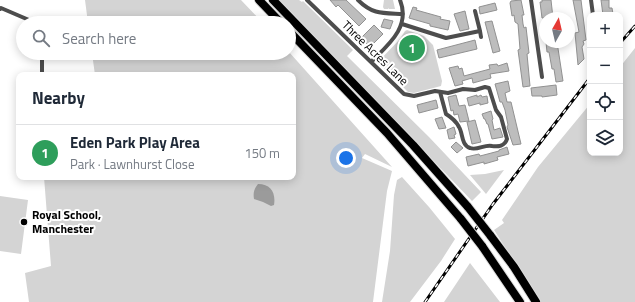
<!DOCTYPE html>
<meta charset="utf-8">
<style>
body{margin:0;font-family:"Titillium Web",sans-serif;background:#f2f2f3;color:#1f2937}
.controls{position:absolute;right:12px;top:12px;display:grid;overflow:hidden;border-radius:8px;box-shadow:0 2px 10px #0003}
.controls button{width:36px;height:36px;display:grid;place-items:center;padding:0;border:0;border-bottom:1px solid #e0e1e3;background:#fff;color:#1f2937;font:20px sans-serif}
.compass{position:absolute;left:539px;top:12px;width:36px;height:36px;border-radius:50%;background:#fff;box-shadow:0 2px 10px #0003;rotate:8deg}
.you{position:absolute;left:346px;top:158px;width:14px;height:14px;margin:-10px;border:3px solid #fff;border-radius:50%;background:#1a73e8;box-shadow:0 0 0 6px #1a73e833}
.badge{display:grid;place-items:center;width:26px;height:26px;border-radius:50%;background:#000;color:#fff;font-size:13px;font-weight:700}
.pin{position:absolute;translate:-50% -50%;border:2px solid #fff;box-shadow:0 1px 4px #0006}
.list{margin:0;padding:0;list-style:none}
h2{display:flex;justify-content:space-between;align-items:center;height:52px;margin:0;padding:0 16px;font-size:17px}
h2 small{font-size:13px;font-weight:400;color:#747a83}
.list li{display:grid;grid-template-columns:26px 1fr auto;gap:12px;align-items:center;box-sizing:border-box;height:56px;padding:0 16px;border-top:1px solid #e0e1e3}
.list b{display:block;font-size:15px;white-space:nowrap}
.list p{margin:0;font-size:13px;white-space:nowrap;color:#747a83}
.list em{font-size:13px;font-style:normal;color:#747a83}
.icon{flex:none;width:22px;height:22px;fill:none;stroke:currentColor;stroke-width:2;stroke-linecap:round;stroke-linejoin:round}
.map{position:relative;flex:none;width:635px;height:302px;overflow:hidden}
.search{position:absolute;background:#fff;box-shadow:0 2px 10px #0003;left:16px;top:16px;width:280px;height:44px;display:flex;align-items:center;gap:10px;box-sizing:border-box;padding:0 14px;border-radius:22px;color:#747a83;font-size:15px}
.panel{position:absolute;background:#fff;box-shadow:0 2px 10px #0003;left:16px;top:72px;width:280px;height:108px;border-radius:8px}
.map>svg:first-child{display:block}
.green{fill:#d4d4d4}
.water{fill:#9b9b9b}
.building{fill:#bdbdbd;stroke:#919191}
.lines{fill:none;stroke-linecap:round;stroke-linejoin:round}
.trunk-casing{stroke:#dbdbdb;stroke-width:10}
.minor{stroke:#4d4d4d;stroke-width:4}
.trunk{stroke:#000;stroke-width:8}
.rail-casing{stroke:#000;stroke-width:3}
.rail{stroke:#fff;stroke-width:1.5;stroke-dasharray:4.5;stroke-linecap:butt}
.trunk-bridge-casing{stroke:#dbdbdb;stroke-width:10;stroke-linecap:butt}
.trunk-bridge{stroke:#000;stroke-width:8}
.poi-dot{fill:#000;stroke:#fff;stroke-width:1.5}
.labels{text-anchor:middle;stroke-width:4;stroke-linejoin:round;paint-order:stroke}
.street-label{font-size:12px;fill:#000;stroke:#fff}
.poi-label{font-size:12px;font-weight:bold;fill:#000;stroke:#fff;text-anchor:start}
</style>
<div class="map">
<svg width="635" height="302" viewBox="0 0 635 302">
<rect width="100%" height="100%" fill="#fff"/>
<!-- green -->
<path class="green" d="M85,0H241L263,23H88Z
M279,0H299L302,2L303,1L353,50L347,56L429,137L481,192L472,201Z
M384,0H393L395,9H389L388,8V9H384L383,7Z
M407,30L424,36L433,45L442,81L441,86L414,93L408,92L379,63V61L400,39L405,31Z
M635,48V302H540L494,230L504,223L502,220L538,167L590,104V153H620V67Z
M289,52L392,167L365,154L362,158L392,171L387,191L373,302H29L25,273L51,266L44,177H293V75H95L92,53Z
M504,170L486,194L470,175L485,174Z
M402,177L429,207L455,239L441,261L410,302H382L390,251L394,195L397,180Z
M0,196L28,200L21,254L0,251Z
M470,263L500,302H444Z"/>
<!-- water -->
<path class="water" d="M258,184C271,184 276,193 274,205L271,206L263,202L254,199C253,193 254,189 258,184Z"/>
<!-- building -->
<path class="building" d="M330,0H346L366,19L359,26L338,5L336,7Z
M521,0L524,15H522L523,24L524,28L526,27L529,53L527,54L530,86L523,87L518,50L520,49L518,24L515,22L514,15L512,16L510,3L511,1Z
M542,0H551L553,18H542L540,2H542Z
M573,0H581L586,40L583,41L584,44L582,47L584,59L578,65L575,33L579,32Z
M601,0H609V8H612L613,14L603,15Z
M495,3L497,10L480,14L479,7Z
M413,7L417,8L416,10L441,17L440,19L450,21L448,30L430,26V24L409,18Z
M465,11L469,29L460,31L454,14Z
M384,19L393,21L390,29L381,27Z
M492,21L500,51L493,53L485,22Z
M374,25L383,34L370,47L361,38Z
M475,40L477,49L439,58L437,50Z
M546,42H557L563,81L556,82L554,69H552L549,52H547Z
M507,63L509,71L490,74L491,78L473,83L472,78L462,81L463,84L455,86L449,68L458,66L459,69L462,68L464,76L490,69L489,65L497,64L498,66Z
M508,81L510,91L505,93L507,102H511L521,144L513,145L507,127L508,125L505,110L502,102H500L495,84Z
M556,85L557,95L542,97V96H532L531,88Z
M456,95L459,106L465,105L469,121L460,122L458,114L454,115L453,110L451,111L448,97Z
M477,95V97L481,95L482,97L487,96L488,103L480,105V103L469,106L467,98Z
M436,100L438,108L419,113L417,105Z
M491,111L493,119L492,120L494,130L500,128L503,137L492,139L488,124H487L485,119H484L482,114Z
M442,117L446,128L439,129L435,119Z
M475,120L481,142L472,144L467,122Z
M454,127L456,134L454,135L455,138L449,139L447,130Z
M456,142L463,148L457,153L451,147Z
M507,147L509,154L497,157L498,160L484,164V162L468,166L466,157L479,154L480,156L499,151V150Z"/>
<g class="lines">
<!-- trunk casing -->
<g class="trunk-casing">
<path id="trunk" d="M259,0L281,23
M273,0L413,145L468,207
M289,31L387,133L461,219
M490,235L514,267L536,302
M482,246L520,302"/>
</g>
<!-- minor -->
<path class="minor" d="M307,0L404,94L414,96L435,91L448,93L463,89L475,90L485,87L489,88L496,110L501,117L507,139C505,146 498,147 492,146C485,144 477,151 470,148C461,145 463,133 459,127C456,121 451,117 446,114L440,92
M358,0C373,15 383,13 403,14
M531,0L542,77
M591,0L593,15
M0,9L1,8L36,23
M50,23L63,19L81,18
M402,24L446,38L480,31L475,11
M480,31L481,37
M371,62C388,45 411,27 400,0
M42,75V53"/>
<!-- trunk -->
<use href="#trunk" class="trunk"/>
<!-- rail casing -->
<g class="rail-casing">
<path id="rail" d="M620,43L635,26
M425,302L493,204L590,78"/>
</g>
<!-- rail -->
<use href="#rail" class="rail"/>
<!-- trunk-bridge casing -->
<g class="trunk-bridge-casing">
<path id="trunk-bridge" d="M468,207L490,235
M461,219L482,246"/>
</g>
<!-- trunk-bridge -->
<use href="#trunk-bridge" class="trunk-bridge"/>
</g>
<!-- markers -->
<circle class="poi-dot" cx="24" cy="222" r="4"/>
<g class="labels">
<!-- street labels -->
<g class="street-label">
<text transform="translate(375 53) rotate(44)" y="4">Three Acres Lane</text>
</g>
<!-- poi labels -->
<g class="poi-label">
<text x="32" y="219">Royal School,<tspan x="32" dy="14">Manchester</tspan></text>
</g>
</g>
</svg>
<div class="controls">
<button>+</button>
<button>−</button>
<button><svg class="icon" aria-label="locate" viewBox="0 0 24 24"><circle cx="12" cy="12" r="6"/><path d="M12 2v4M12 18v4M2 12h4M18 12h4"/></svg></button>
<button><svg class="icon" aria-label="layers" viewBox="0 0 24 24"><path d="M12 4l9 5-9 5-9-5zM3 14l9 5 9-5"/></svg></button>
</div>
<svg class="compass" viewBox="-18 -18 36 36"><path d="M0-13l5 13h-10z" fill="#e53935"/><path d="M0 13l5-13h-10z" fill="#747a83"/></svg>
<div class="you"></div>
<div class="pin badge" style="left:412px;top:48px;background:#2e9e5b">1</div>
<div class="search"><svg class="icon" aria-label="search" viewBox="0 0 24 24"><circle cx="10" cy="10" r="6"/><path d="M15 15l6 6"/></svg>Search here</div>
<section class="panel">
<h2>Nearby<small></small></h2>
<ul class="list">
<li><span class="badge" style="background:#2e9e5b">1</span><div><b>Eden Park Play Area</b><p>Park · Lawnhurst Close</p></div><em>150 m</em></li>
</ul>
</section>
</div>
